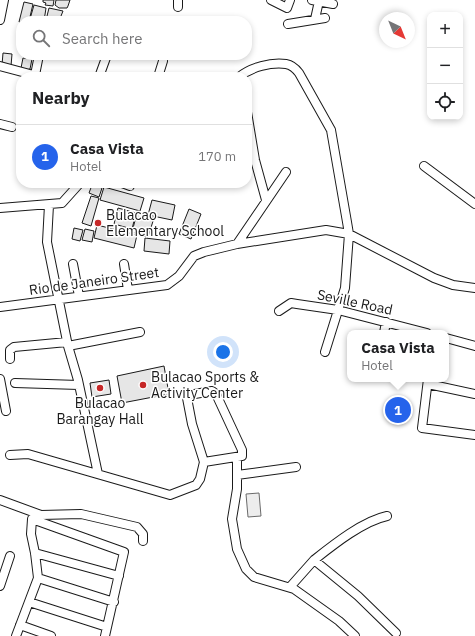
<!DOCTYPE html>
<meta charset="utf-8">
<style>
body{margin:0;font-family:"IBM Plex Sans",sans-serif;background:#f6f6f6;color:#202124}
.controls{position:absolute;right:12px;top:12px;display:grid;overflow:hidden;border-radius:8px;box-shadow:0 2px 6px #0003}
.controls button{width:36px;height:36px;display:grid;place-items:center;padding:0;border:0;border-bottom:1px solid #e0e0e0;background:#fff;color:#202124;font:20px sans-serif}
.compass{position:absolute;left:379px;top:12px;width:36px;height:36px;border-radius:50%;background:#fff;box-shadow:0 2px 6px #0003;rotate:137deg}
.you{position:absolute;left:223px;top:352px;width:14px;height:14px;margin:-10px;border:3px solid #fff;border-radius:50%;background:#1a73e8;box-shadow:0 0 0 6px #1a73e833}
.badge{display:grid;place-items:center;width:26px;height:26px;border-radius:50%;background:#2563eb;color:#fff;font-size:13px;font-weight:700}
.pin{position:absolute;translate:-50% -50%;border:2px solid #fff;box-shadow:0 1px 4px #0006}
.popup{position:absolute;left:347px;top:330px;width:102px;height:52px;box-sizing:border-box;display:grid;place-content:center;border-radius:8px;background:#fff;filter:drop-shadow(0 1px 3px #0005);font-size:13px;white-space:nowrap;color:#757577}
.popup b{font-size:15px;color:#202124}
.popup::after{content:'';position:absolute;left:50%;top:100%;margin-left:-8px;border:8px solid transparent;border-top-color:#fff}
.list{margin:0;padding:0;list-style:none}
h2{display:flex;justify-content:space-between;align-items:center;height:52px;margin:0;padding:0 16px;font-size:17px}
h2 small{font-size:13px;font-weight:400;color:#757577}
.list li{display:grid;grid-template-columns:26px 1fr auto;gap:12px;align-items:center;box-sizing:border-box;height:64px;padding:0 16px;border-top:1px solid #e0e0e0}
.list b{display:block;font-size:15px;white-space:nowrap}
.list p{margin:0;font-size:13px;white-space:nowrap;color:#757577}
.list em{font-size:13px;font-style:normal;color:#757577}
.icon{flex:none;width:22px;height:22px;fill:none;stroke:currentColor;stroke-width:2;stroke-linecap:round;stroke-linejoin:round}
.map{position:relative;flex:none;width:475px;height:636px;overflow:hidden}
.search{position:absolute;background:#fff;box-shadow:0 2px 6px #0003;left:16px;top:16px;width:236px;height:44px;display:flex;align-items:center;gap:10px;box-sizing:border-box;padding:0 14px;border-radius:16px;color:#757577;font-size:15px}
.panel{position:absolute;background:#fff;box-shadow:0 2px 6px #0003;left:16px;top:72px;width:236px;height:116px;border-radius:16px}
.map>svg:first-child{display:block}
.green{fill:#ededed;stroke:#6a6a6a}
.building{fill:#e6e6e6;stroke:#1a1a1a}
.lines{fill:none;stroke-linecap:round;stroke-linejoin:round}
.minor-casing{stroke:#1a1a1a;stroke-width:10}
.minor{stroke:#fff;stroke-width:8}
.poi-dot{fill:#c62828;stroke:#fff;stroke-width:1.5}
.labels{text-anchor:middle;stroke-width:3;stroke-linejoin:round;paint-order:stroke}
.poi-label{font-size:14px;fill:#1a1a1a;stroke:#fff;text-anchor:start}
.street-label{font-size:14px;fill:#1a1a1a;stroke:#fff}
</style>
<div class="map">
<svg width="475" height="636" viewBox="0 0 475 636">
<rect width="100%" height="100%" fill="#fff"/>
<!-- green -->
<path class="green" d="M259,493L261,516L248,517L246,494Z"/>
<!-- building -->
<path class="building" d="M43,0H54L53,6L45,5L46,3L43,2Z
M56,0H70L68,6L67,8H59L55,5Z
M24,2L33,4L29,21H21V23L19,22Z
M34,5L46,8L44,21L30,19Z
M49,8L63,11L59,21L46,20Z
M3,53L12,54L11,66L2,65Z
M23,58L32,59L30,69L26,70L21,68Z
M92,185L102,188L99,197L89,193Z
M104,187L144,198L140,211L100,200Z
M91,196L99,198L91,226L82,223Z
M152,200L175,205L172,220L148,215Z
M118,208L136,213L132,229L114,224Z
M189,209L201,214L191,239L179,234Z
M137,213L154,218L148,237L132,232Z
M97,225L137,235L134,248L94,238Z
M74,228L83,230L80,241L72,239Z
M85,229L94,231L92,242L82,240Z
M145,238L170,241L169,254L144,251Z
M164,366L169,394L122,403L117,376Z
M109,380L111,394L92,397L90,383Z"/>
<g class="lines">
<!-- minor casing -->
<g class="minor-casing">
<path id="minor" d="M271,0L287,8L290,0
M312,0L333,4
M178,7V0
M315,19L319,1
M0,20L4,0
M288,24L325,18
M0,66L41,77
M35,75L39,55
M99,77L107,55
M158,77L163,61
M239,77C251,67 271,62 286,64C292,65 296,69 299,73L331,130L347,222L349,234L345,288L325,352
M247,112L255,160L266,200
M0,124L12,127
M424,166L475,204
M122,183L130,186
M49,205L47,242L68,346L78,380L98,474
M0,208L62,203L80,183
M237,244L286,172
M73,264L79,296
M124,264L128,290
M0,307L167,285L179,276L194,256L204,252L237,244L326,230L349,234L434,278L453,285L475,288
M279,311L291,303L297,304L338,310L427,333
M384,333L386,322
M446,338L475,346
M68,346L140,332
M10,359V350L14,347L67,342
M0,379L6,411
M428,379L422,428L475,435
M15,383L79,385
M428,384L475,394
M10,455L28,454L170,495L196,485L200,479L204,462L242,456V450L216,394L212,391L189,395L187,398L192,424L204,462
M237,458V489L232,519L237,549L246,569L254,577L294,589L339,621L355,636
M237,475L296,467
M0,500L41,515L81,514L137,527L143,534V541
M35,553L119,576
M314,560C333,545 363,521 387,516
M38,578L114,602
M0,586L10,556
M290,587L314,560L358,596L396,633
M29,602L107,627
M20,625L51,636
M16,636L38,578L35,553L31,534L32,519L124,552L105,636"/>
</g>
<!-- minor -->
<use href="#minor" class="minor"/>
</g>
<!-- markers -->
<g class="poi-dot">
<circle cx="98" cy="223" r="4"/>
<circle cx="143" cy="385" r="4"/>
<circle cx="100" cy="388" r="4"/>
</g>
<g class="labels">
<!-- poi labels -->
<g class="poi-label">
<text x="106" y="220">Bulacao<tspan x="106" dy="16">Elementary School</tspan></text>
<text x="151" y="382">Bulacao Sports &amp;<tspan x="151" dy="16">Activity Center</tspan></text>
<text x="100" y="408" text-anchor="middle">Bulacao<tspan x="100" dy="16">Barangay Hall</tspan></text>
</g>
<!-- street labels -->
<g class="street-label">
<text transform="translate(94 281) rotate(-8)" y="5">Rio de Janeiro Street</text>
<text transform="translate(355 302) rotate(12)" y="5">Seville Road</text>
</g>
</g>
</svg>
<div class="controls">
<button>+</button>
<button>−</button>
<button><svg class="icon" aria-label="locate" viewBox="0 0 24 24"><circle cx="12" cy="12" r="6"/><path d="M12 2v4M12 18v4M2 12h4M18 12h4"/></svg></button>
</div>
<svg class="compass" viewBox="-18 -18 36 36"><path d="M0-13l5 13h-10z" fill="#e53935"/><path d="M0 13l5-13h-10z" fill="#757577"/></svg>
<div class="you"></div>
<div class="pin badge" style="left:398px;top:410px">1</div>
<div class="popup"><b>Casa Vista</b>Hotel</div>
<div class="search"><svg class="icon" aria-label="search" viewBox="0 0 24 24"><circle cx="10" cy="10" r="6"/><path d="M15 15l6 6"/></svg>Search here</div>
<section class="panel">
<h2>Nearby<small></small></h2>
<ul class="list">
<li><span class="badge">1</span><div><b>Casa Vista</b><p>Hotel</p></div><em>170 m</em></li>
</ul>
</section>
</div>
